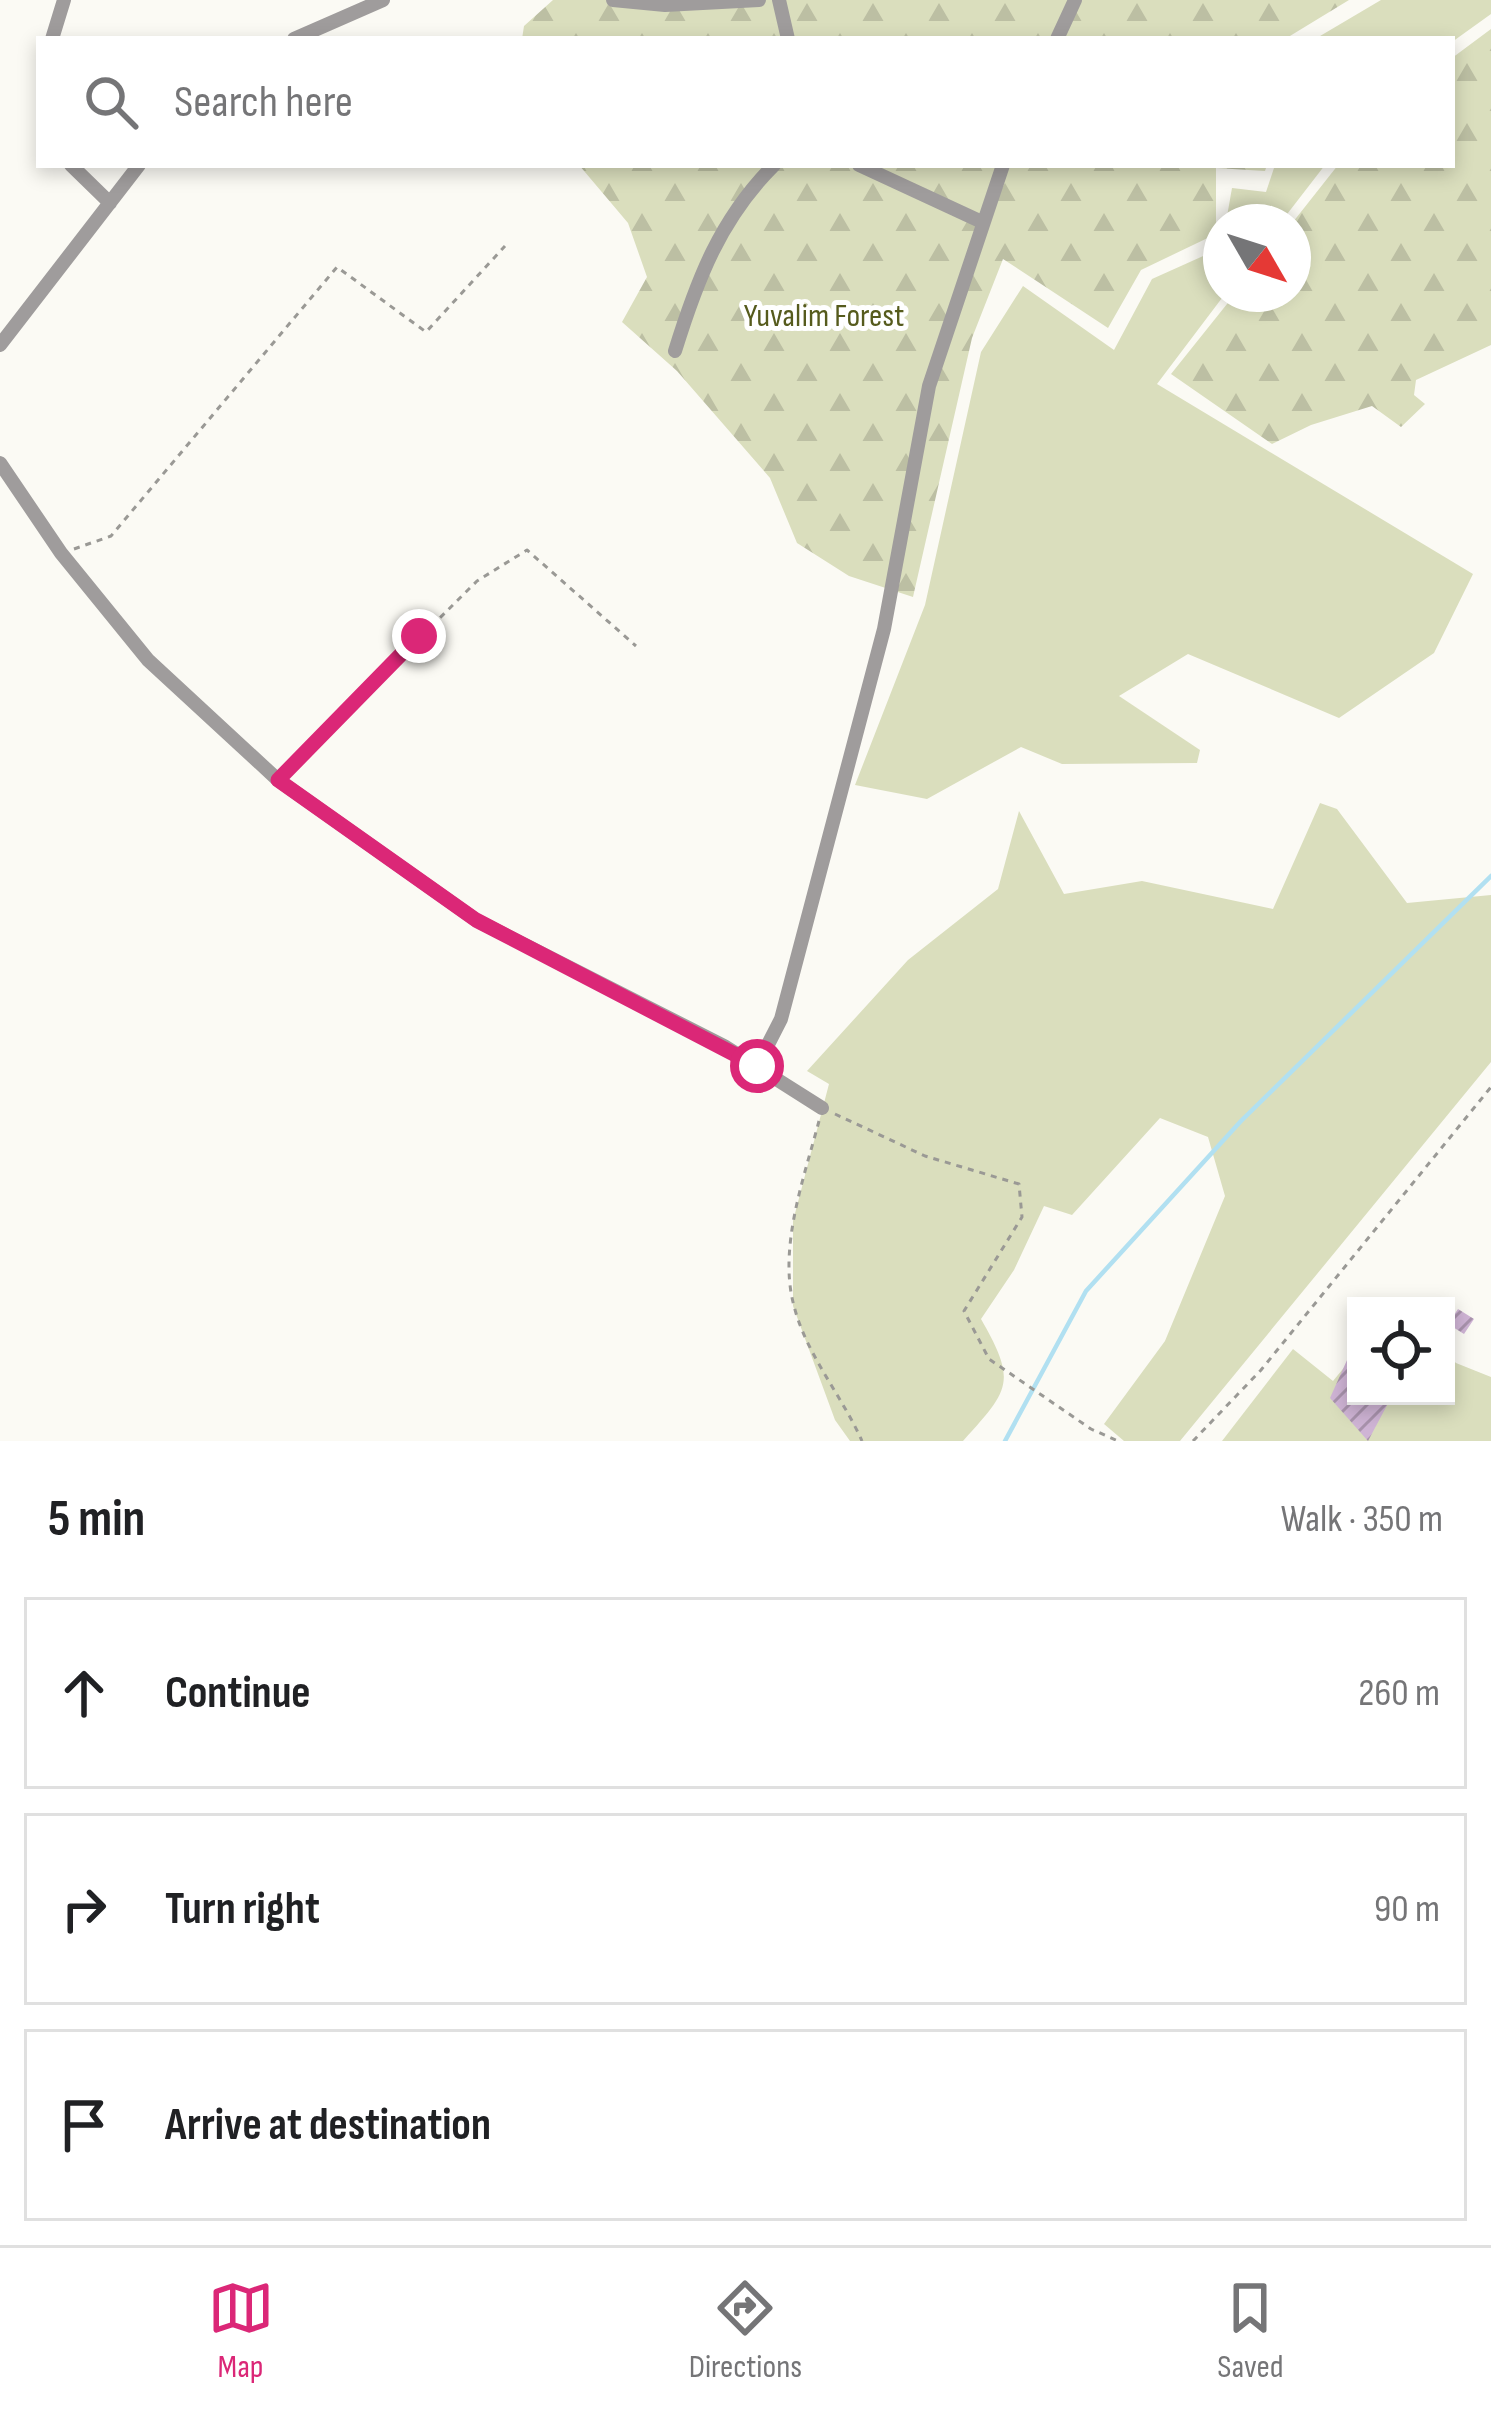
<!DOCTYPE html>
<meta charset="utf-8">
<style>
body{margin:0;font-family:"Sofia Sans Condensed",sans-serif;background:#f2f2f2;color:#202124}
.controls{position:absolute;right:36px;bottom:36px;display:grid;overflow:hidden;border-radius:0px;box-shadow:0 6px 18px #0003}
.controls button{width:108px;height:108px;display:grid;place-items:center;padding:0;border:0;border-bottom:3px solid #e0e0e0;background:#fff;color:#202124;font:60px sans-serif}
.compass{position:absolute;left:1203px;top:204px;width:108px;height:108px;border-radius:50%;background:#fff;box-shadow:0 6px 18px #0003;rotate:129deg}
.stop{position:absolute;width:36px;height:36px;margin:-27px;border:9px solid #db2777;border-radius:50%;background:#fff}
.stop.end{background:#db2777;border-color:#fff;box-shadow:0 3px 12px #0008}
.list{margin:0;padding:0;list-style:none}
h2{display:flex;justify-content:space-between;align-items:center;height:156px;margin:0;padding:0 48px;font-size:51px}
h2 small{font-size:39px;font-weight:400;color:#757577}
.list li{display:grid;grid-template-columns:78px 1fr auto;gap:36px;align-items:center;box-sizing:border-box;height:192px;margin:0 24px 24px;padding:0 24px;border:3px solid #e0e0e0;border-radius:0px}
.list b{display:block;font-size:45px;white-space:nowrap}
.list em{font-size:39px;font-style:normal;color:#757577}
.icon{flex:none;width:66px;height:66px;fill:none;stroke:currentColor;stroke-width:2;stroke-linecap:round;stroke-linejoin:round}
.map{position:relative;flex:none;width:1491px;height:1441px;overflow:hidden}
.search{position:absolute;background:#fff;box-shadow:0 6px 18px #0003;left:36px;right:36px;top:36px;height:132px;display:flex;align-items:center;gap:30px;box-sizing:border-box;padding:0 42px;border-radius:0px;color:#757577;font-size:45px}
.sheet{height:804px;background:#fff}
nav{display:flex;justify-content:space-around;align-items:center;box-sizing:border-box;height:168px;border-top:3px solid #e0e0e0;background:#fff;font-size:33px;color:#757577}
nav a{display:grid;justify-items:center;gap:6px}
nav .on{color:#db2777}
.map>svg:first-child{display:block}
.grass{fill:#dadebd}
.forest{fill:url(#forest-firs)}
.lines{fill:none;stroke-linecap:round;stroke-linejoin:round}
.stream{stroke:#b1e0f1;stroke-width:4.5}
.building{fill:url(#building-hatch)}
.path{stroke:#9a9995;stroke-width:3;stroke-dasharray:6 6;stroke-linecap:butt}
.street{stroke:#9f9c9c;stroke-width:14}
.route{stroke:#db2777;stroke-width:15}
.labels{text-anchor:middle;stroke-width:10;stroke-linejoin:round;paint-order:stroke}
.park-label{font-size:33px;fill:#565b1d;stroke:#fff}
</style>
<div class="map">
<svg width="1491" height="1441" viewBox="0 0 1491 1441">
<defs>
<pattern id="forest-firs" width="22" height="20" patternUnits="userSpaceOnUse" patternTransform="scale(3)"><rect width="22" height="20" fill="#dadebd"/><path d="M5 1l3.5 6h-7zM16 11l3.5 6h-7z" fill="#bcbfa3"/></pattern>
<pattern id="building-hatch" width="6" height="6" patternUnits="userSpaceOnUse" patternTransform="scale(3)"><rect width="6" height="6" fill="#cfb4d5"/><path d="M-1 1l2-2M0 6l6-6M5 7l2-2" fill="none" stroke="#a993ad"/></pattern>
</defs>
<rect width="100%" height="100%" fill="#fbfaf4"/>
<!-- grass -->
<path class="grass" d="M1381,0H1491V14L1452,42L1315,39Z
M1275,165H1325L1281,222H1226L1232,188L1266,192Z
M1221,248V294H1225L1157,384L1473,574L1434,653L1339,718L1188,654L1119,696L1200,750L1197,763L1062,764L1021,747L927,799L855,785L925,605L981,352L1023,286L1114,350L1152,279Z
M1320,803L1337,809L1407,903L1491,895V1062L1180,1441H1124L1104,1424L1165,1341L1225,1196L1208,1137L1160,1118L1072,1215L1044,1206L1014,1270L981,1319C1017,1382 1010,1389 963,1441H850L835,1420L793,1306V1221L829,1084L807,1071L908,960L998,889L1019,811L1064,894L1142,881L1273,909Z
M1293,1349L1333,1381L1356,1353V1396H1446V1353L1456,1363L1491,1377V1441H1222Z"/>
<!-- forest -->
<path class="forest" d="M553,0H1349L1285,39H522L524,26Z
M1491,29V345L1416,380L1414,395L1425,404L1401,427L1372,406L1311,425L1272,444L1171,374L1235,294H1293V222L1338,165H1452V58Z
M579,165H1267L1265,171L1216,168V234L1141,270L1108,328L1003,259L972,338L913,597L849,576L797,543L770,478L677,371L622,322L647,277L628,223Z"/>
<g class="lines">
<!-- stream -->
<path class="stream" d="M1005,1441L1086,1291L1241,1121L1491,876"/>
</g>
<!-- building -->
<path class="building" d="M1458,1309L1474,1319L1464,1334L1448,1324Z
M1356,1340V1396H1392L1368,1441L1330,1398Z"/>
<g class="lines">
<!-- path -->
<path class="path" d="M74,549L111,536L337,267L426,332L505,246
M287,770L477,581L527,550L636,646
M835,1114L925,1156L1019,1184L1022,1217L964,1311L989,1359L1091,1429L1118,1441
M819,1121C804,1178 778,1248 794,1306C806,1354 842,1396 862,1441
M1193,1441L1261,1370L1491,1087"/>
<!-- street -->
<path class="street" d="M613,0L665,5L759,0
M779,0L788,39
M52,39L64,0
M294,39L383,0
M1057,39L1075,0
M71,165L110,203
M859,165L982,222
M0,345L139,165
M675,351C697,280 720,219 774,165
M0,463L61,553L148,660L278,780L476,920L724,1046L822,1108
M757,1066L781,1019L884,629L929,386L1003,165"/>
</g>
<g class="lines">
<!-- route -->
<path class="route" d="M419,636L278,780L476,920L757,1066"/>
</g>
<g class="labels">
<!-- park labels -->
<g class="park-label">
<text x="824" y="326">Yuvalim Forest</text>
</g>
</g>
</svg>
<div class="controls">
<button><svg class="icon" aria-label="locate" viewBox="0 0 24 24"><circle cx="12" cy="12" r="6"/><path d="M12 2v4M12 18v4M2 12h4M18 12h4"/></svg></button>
</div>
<svg class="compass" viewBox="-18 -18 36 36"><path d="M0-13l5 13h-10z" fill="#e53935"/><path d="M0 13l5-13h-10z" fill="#757577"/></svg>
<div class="stop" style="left:757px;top:1066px"></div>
<div class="stop end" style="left:419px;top:636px"></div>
<div class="search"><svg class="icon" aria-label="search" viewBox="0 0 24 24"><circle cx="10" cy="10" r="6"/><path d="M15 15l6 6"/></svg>Search here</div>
</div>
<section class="sheet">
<h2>5 min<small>Walk · 350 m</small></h2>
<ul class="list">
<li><svg class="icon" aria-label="ahead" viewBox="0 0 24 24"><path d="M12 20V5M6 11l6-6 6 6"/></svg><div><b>Continue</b></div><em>260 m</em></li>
<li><svg class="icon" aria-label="right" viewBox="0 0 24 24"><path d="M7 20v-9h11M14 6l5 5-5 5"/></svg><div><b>Turn right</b></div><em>90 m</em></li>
<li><svg class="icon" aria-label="arrive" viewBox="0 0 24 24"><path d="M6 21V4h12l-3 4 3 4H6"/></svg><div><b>Arrive at destination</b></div></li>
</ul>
</section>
<nav>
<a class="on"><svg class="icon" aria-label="map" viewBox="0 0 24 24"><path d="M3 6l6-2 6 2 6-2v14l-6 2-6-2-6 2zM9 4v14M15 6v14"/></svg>Map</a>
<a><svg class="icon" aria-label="directions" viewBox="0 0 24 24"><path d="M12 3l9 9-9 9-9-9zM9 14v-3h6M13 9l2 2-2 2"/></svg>Directions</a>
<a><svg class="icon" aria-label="saved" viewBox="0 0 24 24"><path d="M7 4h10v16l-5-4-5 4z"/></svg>Saved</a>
</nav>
